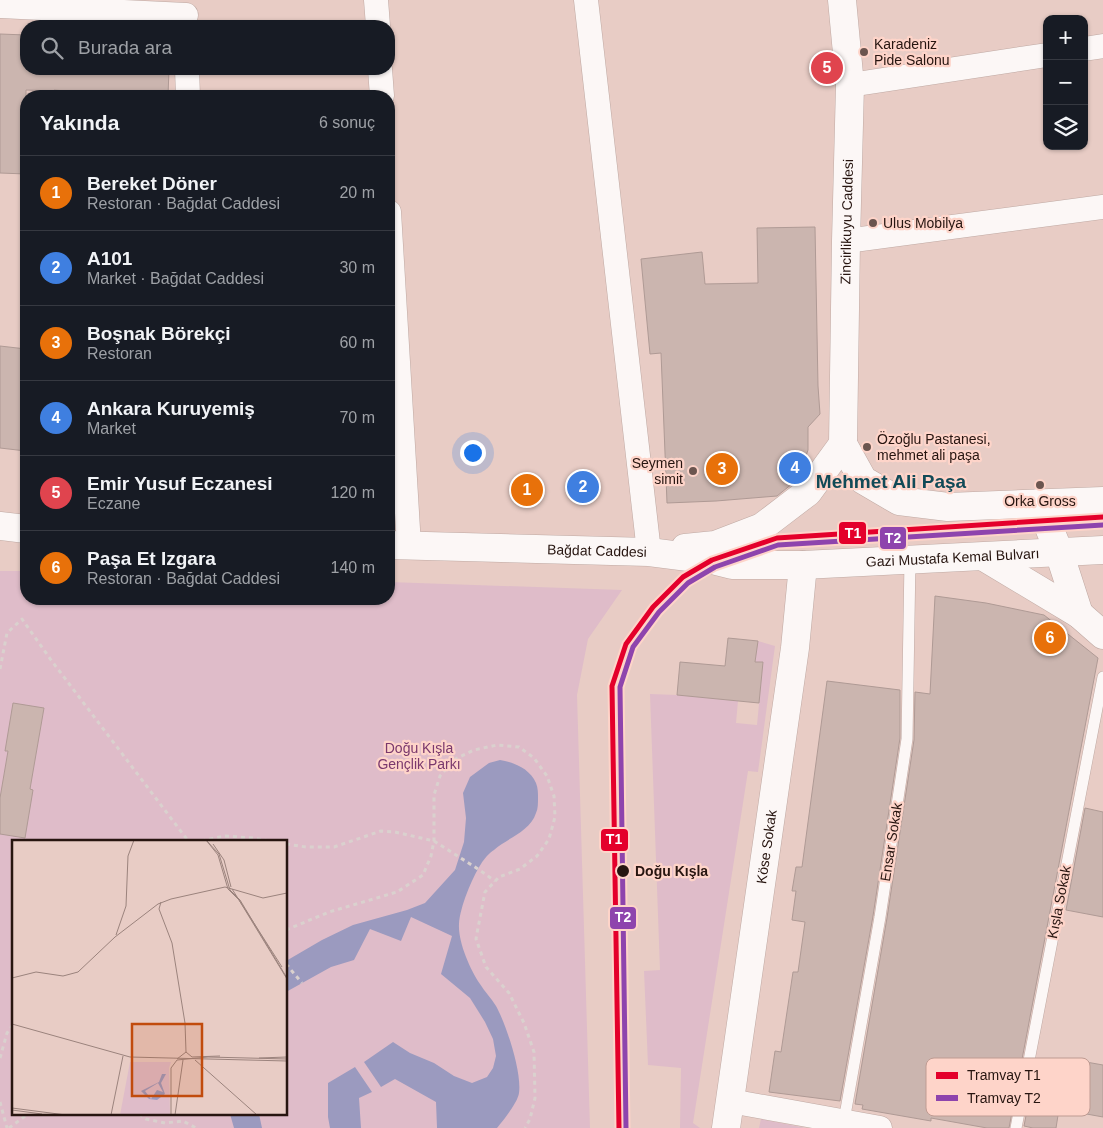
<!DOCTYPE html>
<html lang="tr">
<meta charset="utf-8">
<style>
body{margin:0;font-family:Arial,sans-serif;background:#20242c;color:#f1f3f6}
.controls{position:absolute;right:15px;top:15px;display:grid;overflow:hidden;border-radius:10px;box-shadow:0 1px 4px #0004}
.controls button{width:45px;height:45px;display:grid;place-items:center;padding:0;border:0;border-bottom:1px solid #363941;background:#171b24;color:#f1f3f6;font:25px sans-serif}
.you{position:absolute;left:472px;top:452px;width:18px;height:18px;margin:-12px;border:4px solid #fff;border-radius:50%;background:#1a73e8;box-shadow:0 0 0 8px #1a73e833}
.badge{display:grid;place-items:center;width:32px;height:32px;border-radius:50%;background:#1a73e8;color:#fff;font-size:16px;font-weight:700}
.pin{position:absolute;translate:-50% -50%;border:2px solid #fff;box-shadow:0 1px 5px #0006}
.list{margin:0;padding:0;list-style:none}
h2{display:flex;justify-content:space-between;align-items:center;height:65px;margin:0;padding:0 20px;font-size:21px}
h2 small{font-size:16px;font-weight:400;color:#9ea1a6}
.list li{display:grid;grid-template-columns:32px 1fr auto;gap:15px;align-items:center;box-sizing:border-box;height:75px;padding:0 20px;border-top:1px solid #363941}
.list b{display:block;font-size:19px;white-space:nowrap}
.list p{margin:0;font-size:16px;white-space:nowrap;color:#9ea1a6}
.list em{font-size:16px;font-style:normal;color:#9ea1a6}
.icon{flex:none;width:28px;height:28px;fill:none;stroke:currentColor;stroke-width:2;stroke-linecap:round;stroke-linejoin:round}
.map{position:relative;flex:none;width:1103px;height:1128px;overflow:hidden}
.search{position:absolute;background:#171b24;box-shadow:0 1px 4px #0004;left:20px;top:20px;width:375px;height:55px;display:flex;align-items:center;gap:12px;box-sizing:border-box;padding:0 18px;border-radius:20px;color:#9ea1a6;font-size:19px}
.panel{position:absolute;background:#171b24;box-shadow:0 1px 4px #0004;left:20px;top:90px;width:375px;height:515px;border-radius:20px}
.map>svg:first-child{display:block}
.green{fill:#dfbcc9;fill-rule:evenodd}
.water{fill:#9b9abf}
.building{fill:#cbb5af;stroke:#af9a95}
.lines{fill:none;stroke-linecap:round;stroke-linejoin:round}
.service-casing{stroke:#bfa9a3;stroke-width:12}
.minor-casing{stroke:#bfa9a3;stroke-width:25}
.primary-casing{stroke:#bfa9a3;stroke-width:29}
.path{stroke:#dad1ce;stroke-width:3;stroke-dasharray:4 4;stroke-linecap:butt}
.service{stroke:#fcf7f6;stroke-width:11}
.minor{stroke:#fcf7f6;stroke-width:24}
.primary{stroke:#fcf7f6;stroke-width:28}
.tram-1-casing{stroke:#fed4c9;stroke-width:9}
.tram-2-casing{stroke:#fed4c9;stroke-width:9}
.tram-1{stroke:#e4002b;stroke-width:5}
.tram-2{stroke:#8e44ad;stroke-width:5}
.poi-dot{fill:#6b554f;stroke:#fed4c9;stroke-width:2}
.stop-dot{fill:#271510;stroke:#fed4c9;stroke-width:2}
.labels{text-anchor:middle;stroke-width:4.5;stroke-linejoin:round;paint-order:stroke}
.poi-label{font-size:14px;fill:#271510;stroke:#fed4c9;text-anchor:start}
.street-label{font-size:14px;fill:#271510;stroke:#fed4c9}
.park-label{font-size:14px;fill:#7a386d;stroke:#fed4c9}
.stop-label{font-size:14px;font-weight:bold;fill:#271510;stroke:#fed4c9;text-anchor:start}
.district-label{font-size:19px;font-weight:bold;fill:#114a57;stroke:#fed4c9}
.inset-road{fill:none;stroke:#9b837d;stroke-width:1}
.view{fill:#c14b0d;fill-opacity:0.15;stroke:#c14b0d;stroke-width:2.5}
.inset-edge{fill:none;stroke:#271510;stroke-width:2.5}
.key{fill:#fed4c9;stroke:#be9b92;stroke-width:1}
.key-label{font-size:14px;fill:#271510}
.line-badge{stroke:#fed4c9;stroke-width:2}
.badge-label{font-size:14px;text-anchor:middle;font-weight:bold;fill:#fff}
</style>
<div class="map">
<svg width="1103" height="1128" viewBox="0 0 1103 1128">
<rect width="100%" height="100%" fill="#e8ccc5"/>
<!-- green -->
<path class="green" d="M0,571H26V599H389V582L622,590L588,639L577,695L590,1128H0ZM14,842H286V1114H14Z
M758,641L775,646L758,772L748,771L693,1123L700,1128H680L681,1068L648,1065L644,971L660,970L650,694L677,695L738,701L736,723L757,725L763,662H755Z
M761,1119L806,1128H759Z"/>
<!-- water -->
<path class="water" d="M500,760C514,762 530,769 536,783C538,788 538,793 538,798C538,803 538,809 536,813C530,832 507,838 494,850C489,853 484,859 481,864C472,878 460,907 459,924C458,942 470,969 480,984C485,992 491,998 496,1006C506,1024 522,1072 519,1093C518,1102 503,1121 497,1128H437L436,1102L395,1079L381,1087L364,1062L393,1042L410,1053L434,1063L454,1076L472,1083L487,1077L493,1068L496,1056L493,1039L485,1022L470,998L441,974L452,936L411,917L401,941L370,929L354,960L331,967L286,992V961L322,940L353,925L407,910L425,903L455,870L464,842L466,818L463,793L470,777L489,763Z
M355,1067L372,1092L359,1098L361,1128H330L328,1117V1083Z
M230,1114H259L262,1128H234Z"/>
<!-- building -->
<path class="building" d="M0,34L26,35V69H169L168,96H114V95L54,90V91L26,90V174L0,173Z
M815,227L818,386L820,414L808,427V450L798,479L777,496L716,501L667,503L661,353L650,354L641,259L702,252L705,284L758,283L757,228Z
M0,346L26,349V451L0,448Z
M935,596L986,603L1044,615L1098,658L1009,1128H987L931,1118V1121L862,1109L863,1105L855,1104L887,918L914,740L915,692L930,694Z
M728,638L758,641L755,662H763L759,703L677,695L680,662L725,666Z
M827,681L900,690V738L873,916L840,1101L769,1092L775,1051L781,1052L793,972H798L805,922L792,920L796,891H792L796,867H802Z
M13,703L44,708L30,789L33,790L25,838L0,834V798L8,751H5Z
M1085,808L1103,812V917L1066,910Z
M1075,1060L1103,1065V1117L1059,1109L1056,1128H1033L1024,1126L1036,1064L1073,1070Z"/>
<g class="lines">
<!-- service casing -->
<g class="service-casing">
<path id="service" d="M844,1121L880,917L907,739L910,560
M1016,1128L1103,677"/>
</g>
<!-- minor casing -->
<g class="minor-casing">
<path id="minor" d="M376,0L378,26
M586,0L649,552
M0,6L186,15
M1084,49L1103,46
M187,69L188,96
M380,69L382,96
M850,85L1047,55
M389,212L409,546
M846,241L1103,207
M730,1101L880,1128"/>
</g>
<!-- primary casing -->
<g class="primary-casing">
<g id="primary">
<path d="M843,444L863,480L899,501L948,507L1103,501"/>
<path d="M1039,503L1059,552L1079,614"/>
<path d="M0,526L26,529"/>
<path id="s1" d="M389,545L649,552L712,560L732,565H803L1103,550"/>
<path id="s2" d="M685,548L715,545L762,527L808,492L843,444L846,241L850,85L842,0"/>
<path d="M984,557L1079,614L1103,635"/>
<path id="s3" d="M726,1128L795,648L803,565"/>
</g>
</g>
<!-- path -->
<path class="path" d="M0,669L7,633L22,619L51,660L189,842
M202,842L205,840L225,836L253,838L276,842
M286,844L306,847H334L381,831L395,832L434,841L478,869L495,881
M286,930L329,912L397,892L423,875L431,856L434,841V795L440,776L455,759L474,750L497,745L519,747L534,758L547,776L554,796L555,817L549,839L537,856L520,869L499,877L485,892L478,928L476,939L486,967L509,993L524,1023L534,1052L535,1098L530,1119L525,1128
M286,964L302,983
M0,1058L7,1033L14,1023
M0,1102L7,1128
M139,1114L146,1119L165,1123L183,1121L196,1128
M9,1128L28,1114"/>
<!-- service -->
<use href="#service" class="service"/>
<!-- minor -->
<use href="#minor" class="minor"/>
<!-- primary -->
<use href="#primary" class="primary"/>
<!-- tram-1 casing -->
<g class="tram-1-casing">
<path id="tram-1" d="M619,1128L612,686L626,644L653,607L683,577L712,560L777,538L1103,517"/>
</g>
<!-- tram-2 casing -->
<g class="tram-2-casing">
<path id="tram-2" d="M626,1128L620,687L633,647L659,612L688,583L715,567L778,545L1103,525"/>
</g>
<!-- tram-1 -->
<use href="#tram-1" class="tram-1"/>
<!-- tram-2 -->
<use href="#tram-2" class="tram-2"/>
</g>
<!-- markers -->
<g class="poi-dot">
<circle cx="864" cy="52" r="5"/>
<circle cx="873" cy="223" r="5"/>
<circle cx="867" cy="447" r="5"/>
<circle cx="693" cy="471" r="5"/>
<circle cx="1040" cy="485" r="5"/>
</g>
<circle class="stop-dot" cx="623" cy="871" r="7"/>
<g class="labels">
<!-- poi labels -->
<g class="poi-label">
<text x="874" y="49">Karadeniz<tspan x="874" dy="16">Pide Salonu</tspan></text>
<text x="883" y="228">Ulus Mobilya</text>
<text x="877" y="444">Özoğlu Pastanesi,<tspan x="877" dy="16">mehmet ali paşa</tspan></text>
<text x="683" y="468" text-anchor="end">Seymen<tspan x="683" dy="16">simit</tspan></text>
<text x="1040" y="506" text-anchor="middle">Orka Gross</text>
</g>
<!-- street labels -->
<g class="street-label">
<text dy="5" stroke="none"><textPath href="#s2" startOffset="420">Zincirlikuyu Caddesi</textPath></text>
<text dy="5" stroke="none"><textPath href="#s1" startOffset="208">Bağdat Caddesi</textPath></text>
<text dy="5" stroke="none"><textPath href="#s1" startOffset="565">Gazi Mustafa Kemal Bulvarı</textPath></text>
<text transform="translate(891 842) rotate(-81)" y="5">Ensar Sokak</text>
<text dy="5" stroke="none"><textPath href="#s3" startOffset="284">Köse Sokak</textPath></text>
<text transform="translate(1059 902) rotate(-79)" y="5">Kışla Sokak</text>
</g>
<!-- park labels -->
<g class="park-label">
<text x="419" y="753">Doğu Kışla<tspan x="419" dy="16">Gençlik Parkı</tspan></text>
</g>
<!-- stop labels -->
<g class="stop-label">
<text x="635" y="876">Doğu Kışla</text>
</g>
<!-- district labels -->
<g class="district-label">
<text x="891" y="488">Mehmet Ali Paşa</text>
</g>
</g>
<!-- overview -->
<g transform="translate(12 840)">
<rect width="275" height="275" fill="#e8ccc5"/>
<path d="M118,222H159L157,228L158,275H108Z" fill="#dfbcc9"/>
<path d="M150,234H154L149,243L153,254L145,260L137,259L129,251L147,242ZM146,243L151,252L145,250L139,259L133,251Z" fill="#9b9abf" fill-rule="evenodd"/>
<path class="inset-road" d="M194,0L206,15L216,49L227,60L275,139M194,0L207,14L218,50L228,60L275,138M201,4L212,20L219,47M220,49L270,127M149,62L147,69L160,103L173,183L174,212L165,219M104,95L114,66L116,16L122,0M0,138L24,132L51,136L66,132L103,97L146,64L159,59L213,47L251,58L275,53M0,184L118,217L275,221M174,212L180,217L208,216M247,218L275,217M183,220L245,275M0,268L54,275M0,270L30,274M99,275L111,216M159,275V228L165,220L196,217L275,219M163,275L171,220"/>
<path class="view" d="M120,184H190V256H120Z"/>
<rect width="275" height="275" class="inset-edge"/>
</g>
<!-- legend -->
<rect x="926" y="1058" width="164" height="58" rx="8" class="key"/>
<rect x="936" y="1072" width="22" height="7" fill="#e4002b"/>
<rect x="936" y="1095" width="22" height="6" fill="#8e44ad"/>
<g class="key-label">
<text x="967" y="1080">Tramvay T1</text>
<text x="967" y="1103">Tramvay T2</text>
</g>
<g class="line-badge">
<rect x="838" y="521" width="29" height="24" rx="5" fill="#e4002b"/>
<rect x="879" y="526" width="28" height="24" rx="5" fill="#8e44ad"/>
<rect x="600" y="828" width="29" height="24" rx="5" fill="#e4002b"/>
<rect x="609" y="906" width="28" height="24" rx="5" fill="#8e44ad"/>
</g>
<g class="badge-label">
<text x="853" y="538">T1</text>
<text x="893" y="543">T2</text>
<text x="614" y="844">T1</text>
<text x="623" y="922">T2</text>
</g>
</svg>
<div class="controls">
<button>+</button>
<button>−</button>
<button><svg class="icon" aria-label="layers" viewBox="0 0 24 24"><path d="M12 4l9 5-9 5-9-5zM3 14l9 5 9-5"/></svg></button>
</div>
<div class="you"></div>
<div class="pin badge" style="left:527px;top:490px;background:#e8710a">1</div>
<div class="pin badge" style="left:583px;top:487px;background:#3f7fe0">2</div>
<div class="pin badge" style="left:722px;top:469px;background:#e8710a">3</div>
<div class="pin badge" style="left:795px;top:468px;background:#3f7fe0">4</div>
<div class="pin badge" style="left:827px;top:68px;background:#e0444e">5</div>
<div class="pin badge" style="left:1050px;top:638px;background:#e8710a">6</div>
<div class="search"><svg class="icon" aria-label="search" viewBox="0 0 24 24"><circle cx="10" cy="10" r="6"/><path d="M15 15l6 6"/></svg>Burada ara</div>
<section class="panel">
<h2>Yakında<small>6 sonuç</small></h2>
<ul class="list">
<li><span class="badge" style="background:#e8710a">1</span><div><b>Bereket Döner</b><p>Restoran · Bağdat Caddesi</p></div><em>20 m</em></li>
<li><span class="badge" style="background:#3f7fe0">2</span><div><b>A101</b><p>Market · Bağdat Caddesi</p></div><em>30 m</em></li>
<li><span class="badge" style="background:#e8710a">3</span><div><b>Boşnak Börekçi</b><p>Restoran</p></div><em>60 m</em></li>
<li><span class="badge" style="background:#3f7fe0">4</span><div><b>Ankara Kuruyemiş</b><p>Market</p></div><em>70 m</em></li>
<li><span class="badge" style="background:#e0444e">5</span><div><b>Emir Yusuf Eczanesi</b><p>Eczane</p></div><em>120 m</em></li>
<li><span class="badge" style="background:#e8710a">6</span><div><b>Paşa Et Izgara</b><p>Restoran · Bağdat Caddesi</p></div><em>140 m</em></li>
</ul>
</section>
</div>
